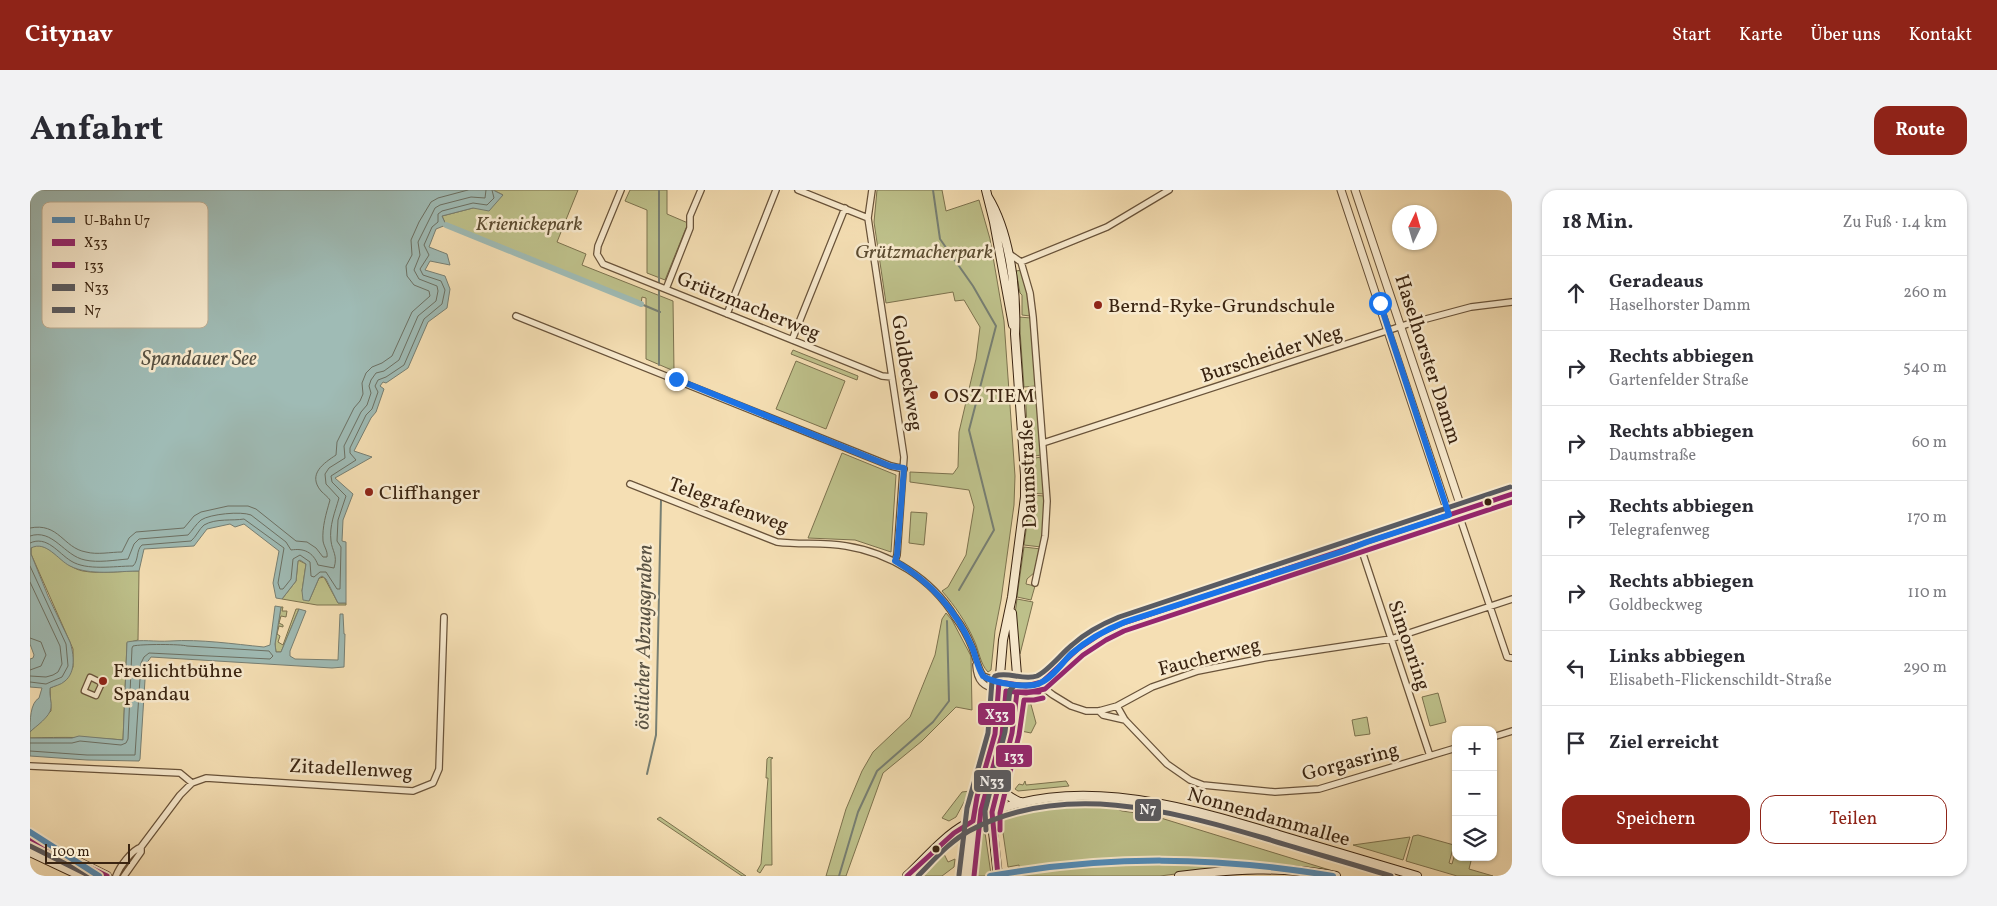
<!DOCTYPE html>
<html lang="de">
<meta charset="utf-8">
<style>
body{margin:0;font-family:Vollkorn,serif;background:#f2f2f3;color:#2b2b33}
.controls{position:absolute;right:15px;bottom:15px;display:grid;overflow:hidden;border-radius:10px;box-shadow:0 1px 4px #0004}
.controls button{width:45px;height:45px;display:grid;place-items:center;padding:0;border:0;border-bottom:1px solid #e1e1e2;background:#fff;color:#2b2b33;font:25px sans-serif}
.compass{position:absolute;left:1362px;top:15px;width:45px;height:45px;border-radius:50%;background:#fff;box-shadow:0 1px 4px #0004;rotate:5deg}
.scale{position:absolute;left:15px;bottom:12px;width:85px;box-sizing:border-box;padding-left:5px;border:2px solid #3a2411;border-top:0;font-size:14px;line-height:18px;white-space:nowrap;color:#3a2411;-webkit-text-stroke:4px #f8eace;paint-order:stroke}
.stop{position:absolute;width:15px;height:15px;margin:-11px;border:4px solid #1a73e8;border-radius:50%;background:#fff}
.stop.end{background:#1a73e8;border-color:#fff;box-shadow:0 1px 5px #0008}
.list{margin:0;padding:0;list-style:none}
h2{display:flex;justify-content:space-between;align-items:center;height:65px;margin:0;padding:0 20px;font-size:21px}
h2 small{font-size:16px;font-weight:400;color:#7c7c81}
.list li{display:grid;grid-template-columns:32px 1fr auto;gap:15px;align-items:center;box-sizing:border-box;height:75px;padding:0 20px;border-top:1px solid #e1e1e2}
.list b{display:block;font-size:19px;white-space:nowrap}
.list p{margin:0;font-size:16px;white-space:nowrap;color:#7c7c81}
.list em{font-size:16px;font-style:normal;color:#7c7c81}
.actions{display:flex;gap:10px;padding:15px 20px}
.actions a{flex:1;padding:11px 0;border:1px solid #8f2418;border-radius:15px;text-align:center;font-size:18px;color:#8f2418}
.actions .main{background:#8f2418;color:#fff}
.icon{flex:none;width:28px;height:28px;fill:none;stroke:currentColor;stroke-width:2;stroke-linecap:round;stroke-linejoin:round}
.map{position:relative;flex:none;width:1482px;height:686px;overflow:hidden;border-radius:15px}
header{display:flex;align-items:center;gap:30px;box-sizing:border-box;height:70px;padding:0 25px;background:#8f2418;color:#fff}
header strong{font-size:24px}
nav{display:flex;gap:28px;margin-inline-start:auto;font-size:18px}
.intro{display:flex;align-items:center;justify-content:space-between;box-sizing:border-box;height:120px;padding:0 30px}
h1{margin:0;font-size:35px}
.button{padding:12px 22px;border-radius:15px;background:#8f2418;color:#fff;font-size:18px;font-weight:700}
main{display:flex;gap:30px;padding:0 30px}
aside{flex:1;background:#fff;border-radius:15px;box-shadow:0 1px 4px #0004}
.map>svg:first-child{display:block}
.green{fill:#bec18b;stroke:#7c724e}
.water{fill:#9fbbb5;stroke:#777f73}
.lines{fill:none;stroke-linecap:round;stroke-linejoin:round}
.shore{stroke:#6c7063;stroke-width:1}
.stream{stroke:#777f73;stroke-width:2}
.canal{stroke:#9fbbb5;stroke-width:6}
.pedestrian-casing{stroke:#69533a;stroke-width:7}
.minor-casing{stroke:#69533a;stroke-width:8}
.tertiary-casing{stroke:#69533a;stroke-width:9}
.secondary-casing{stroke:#3a2411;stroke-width:10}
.pedestrian{stroke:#f8eace;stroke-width:4.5}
.minor{stroke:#f8eace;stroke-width:5.5}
.tertiary{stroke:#f8eace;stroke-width:7}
.secondary{stroke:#f8eace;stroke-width:8}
.bus-1-casing{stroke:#f8eace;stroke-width:9}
.bus-2-casing{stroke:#f8eace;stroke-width:9}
.bus-3-casing{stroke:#f8eace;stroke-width:9}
.bus-4-casing{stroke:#f8eace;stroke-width:9}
.bus-1{stroke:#95276e;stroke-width:5}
.bus-2{stroke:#95276e;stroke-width:5}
.bus-3{stroke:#595b62;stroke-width:5}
.bus-4{stroke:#595b62;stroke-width:5}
.metro-1-casing{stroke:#f8eace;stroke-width:10}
.metro-1{stroke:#528dba;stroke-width:6}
.route{stroke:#1a73e8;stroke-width:6}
.poi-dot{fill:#8f2418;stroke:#f8eace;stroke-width:2}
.bus-dot{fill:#3a2411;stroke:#f8eace;stroke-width:2}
.labels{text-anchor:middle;stroke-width:5;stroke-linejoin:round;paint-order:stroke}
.park-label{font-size:20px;font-style:italic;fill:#5b4b30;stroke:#f8eace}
.street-label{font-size:20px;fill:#3a2411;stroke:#f8eace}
.poi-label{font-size:20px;fill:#3a2411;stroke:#f8eace;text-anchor:start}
.water-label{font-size:21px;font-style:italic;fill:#585142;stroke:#f8eace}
.key{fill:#f8eace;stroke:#bfaf95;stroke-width:1}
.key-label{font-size:14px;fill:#3a2411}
.line-badge{stroke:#f8eace;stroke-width:2}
.badge-label{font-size:14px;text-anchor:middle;font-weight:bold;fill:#fff}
</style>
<header>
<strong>Citynav</strong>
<nav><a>Start</a><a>Karte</a><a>Über uns</a><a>Kontakt</a></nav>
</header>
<div class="intro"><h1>Anfahrt</h1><a class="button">Route</a></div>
<main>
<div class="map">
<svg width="1482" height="686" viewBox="0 0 1482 686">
<rect width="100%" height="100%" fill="#f5dfb4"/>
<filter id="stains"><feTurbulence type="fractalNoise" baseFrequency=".004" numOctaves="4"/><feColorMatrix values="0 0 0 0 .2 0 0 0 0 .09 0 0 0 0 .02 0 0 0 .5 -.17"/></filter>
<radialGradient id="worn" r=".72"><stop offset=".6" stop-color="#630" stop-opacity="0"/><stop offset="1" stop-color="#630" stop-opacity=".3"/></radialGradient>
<!-- green -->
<path class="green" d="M463,0H548L527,52L556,64L552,75L643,111L644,181L616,169V108L612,107L611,114L416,35L412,26L443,18L473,5Z
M600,0H637V24L658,33L635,90L617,83V20L595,11Z
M847,0H912L916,21L949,10L960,49L974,131L985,286L984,315L971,410L965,441L961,480L958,482C950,474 949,460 944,450C936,432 925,416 912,401L918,397L936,365L944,317L939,300L880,292V282L923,284L928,277L929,242L946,169L950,137L934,110L925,111L923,102L856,113L844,32Z
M992,80L997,98L1000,126L992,125V105L990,103L986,81Z
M989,127L1001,128L1006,196L994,197Z
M763,160L828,186L827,190L761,164Z
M766,171L815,191L796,239L746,219Z
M1006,200L1011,265L999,267L995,201Z
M812,263L866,285L861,362L825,350L778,348Z
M1011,267L1014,304L1001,303L1000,269Z
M1001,305L1014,306V334L1011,357L994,355Z
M881,322L897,323L894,355L879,353Z
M6,355C22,355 35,378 53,381C69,384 92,381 109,381L108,450L97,453L93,550C61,547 32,547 0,548V542L21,521L20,498L27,495L39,485L43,477V459L1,364V358Z
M994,357L1011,359L1005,382L997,389L996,394L1005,396L1001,410L987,407Z
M268,370L276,374L272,401L279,411L289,388L294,387L308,413H316V415H287L252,409L266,391Z
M987,409L1003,412L990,464L987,465L985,424Z
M251,417H253L252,421H257L256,427L251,426L249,433L253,435V437L249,436L247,444L250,446L248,452L253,455L266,419H269L251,462H246L245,454Z
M916,423L922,430L941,466L942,520L926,517L892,551L853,583L816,686H796L816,619L832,581L843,562L880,527L905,465L912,429Z
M1408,503L1416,532L1400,536L1392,507Z
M973,511L983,513L978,543L960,611L950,615L969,544Z
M1000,511L1006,533L1001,543L991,541L995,513Z
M1337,527L1340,544L1325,546L1322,530Z
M739,567L743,568L741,569L742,675H735L730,683L727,681L731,674L738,588H736L737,569Z
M995,591L996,595L1036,591L1039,596L988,601L985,599L989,594L993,595Z
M940,601L926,627L919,631L912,628L932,602Z
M1062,609L1092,621L1121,625L1303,681L1302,683L1184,679L1130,686H990L989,675L978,677L972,636L973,622L1020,611Z
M630,627L716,686H712L627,629Z
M953,629L961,684L958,686H939L945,636Z
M1388,645L1424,655L1419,673L1422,674L1426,660V667H1442L1439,679L1463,686H1427L1376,671L1383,646Z
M1380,647L1373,670L1323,655Z
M911,658L918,672L925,669L924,677L912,686H883Z"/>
<!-- water -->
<path class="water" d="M0,0H463L473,5L459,21L443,18L412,26L416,35L406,39L399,57L417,64L420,75L400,71L395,80L415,86L420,99L417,118L398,132L378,178L356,193L353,192L350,196L354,199L346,222L341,228L324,261L342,267L305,288L323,304L313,330L312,351L316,352V413H308L296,389L292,386L289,388L279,411L273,410L272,401L276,374L270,370L268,371L266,391L252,409L246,408L243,393L249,361L214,334L205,337L200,334L177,339L164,356L114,359L109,381C88,381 60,386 40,376C28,370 16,350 1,358V364L18,406L40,452C44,464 46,482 35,491C31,495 24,496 20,498C19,505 22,512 21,518C20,527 6,536 0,542C0,531 0,513 9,508L12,498L0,497V469L3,468L4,465L0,454Z
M245,416L251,417L245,454L246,462H251L269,419L276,421L260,461V466L265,469L308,470L310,424H313L314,444H315L314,477L302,478L121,467L116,474L110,569L109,571L57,570L0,566V548H42L49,546L93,550L97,452C112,449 125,452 140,451C171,449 203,454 234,457L240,455Z"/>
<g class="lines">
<!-- shore -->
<path class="shore" d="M0,338C29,332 33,358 56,362C67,365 81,362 92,362L99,348L106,342L154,338L164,326L171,322L198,316H218L226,319L266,351L277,352L286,358L293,367H297C298,361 294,357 293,351C292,337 296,324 300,310C298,307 294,304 291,301C277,284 294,273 306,265L307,252L324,218L330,211L333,204L332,193L336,183L342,177L352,173L362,166L382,122L400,106L399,101L384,95L377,86L376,76L382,65L381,50L389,32L401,12L408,8L438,0
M0,346C23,338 34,366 55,370C68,373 85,370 98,369L104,354L109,349L158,345C162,341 166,334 171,330C180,324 211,321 221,325L256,352L261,360C274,358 283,362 288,375L304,378C308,365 302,361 301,351C299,336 305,322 309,308L296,294L295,284L299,278L315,268L314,256L331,222L337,215L341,203L339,196L341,190L346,183L354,181L369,170L388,126L406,111L408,101L407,96L389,89L384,80L390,65L388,52L405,18L410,15L441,7L455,8L456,0
M0,353C17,345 28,363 41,371C57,381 84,376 103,376C109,370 106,360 112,355L161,351C166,347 169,339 174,335C186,328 203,331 214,329L254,358L248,393L250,399H253L261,389L263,369L270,365L280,372L281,386L284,387L290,382H296L307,399H310L311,357L307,351L308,330L316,306L302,292L301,286L326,270L320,263V258L336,225L342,219L348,202L345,196L348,190L356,187L374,175L394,129L412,114L415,100L411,91L393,85L390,79L399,65L394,55L402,37L408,32V24L412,21L443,13L457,15L464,8L462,0
M0,376L36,454L38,476L32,487L25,490L16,494L0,492
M0,392L30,456L32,474L28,482L23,485L16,487L0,486
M0,448L11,452L16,465L11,476L0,480
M0,553H42L50,551L91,555L96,553L98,549L102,458L103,456C111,454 151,454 157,456L239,461L243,466L240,469L119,463L114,467L111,473L105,565H57L0,561"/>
<!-- stream -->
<path class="stream" d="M629,0V175
M903,0L910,49L943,96L966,136L939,240L964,340L929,400
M611,114L630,122
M617,584L626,545L631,310
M809,686L828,622L847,581L903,532L919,511L917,431"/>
<!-- canal -->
<path class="canal" d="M416,35L611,114"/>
<!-- pedestrian casing -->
<g class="pedestrian-casing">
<path id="pedestrian" d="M60,487L72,493L66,506L54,501Z"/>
</g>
<!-- minor casing -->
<g class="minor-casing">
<path id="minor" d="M591,0L568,56L567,64L573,74L852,186L862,187
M768,0L838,28
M842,0L838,28L874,267L867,365L865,371
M978,63L991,72L1000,103L1003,127L1017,311L1015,346L1005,393
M991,72L1077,37L1139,0
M636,99L660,38V26L671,0
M697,124L746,0
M486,126L861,276L874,279
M762,150L815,18
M1013,253L1381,133L1441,117L1482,112
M600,294L747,352C770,355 793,352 816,356C860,363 901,388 925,427C932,436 938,447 942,457C946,467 947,477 953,486L969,492
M1428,322L1477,467L1482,468
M1330,355L1400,566
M946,475C947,491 953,497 969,500
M1015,499L1023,505L1041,516L1056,521H1069L1087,516L1122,497L1168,481L1234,468L1361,449L1482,409
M1087,516L1095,530L1137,574L1160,590L1173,595L1245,602L1289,599L1426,558
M1069,521L1073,525L1095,530
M1463,547L1482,541
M0,576L150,583L162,593
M86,686C90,676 101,661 111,657L150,605L162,593L176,588L383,601L403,593L409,579L414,427
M94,686L111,662V657"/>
</g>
<!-- tertiary casing -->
<g class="tertiary-casing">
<path id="tertiary" d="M1311,0L1419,325
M1325,0L1432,320
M987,495H1000L1012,492L1048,459L1072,443L1091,434L1482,304
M987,502C1011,505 1016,500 1028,481"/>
</g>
<!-- secondary casing -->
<g class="secondary-casing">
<path id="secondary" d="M956,0L964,32L983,135
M969,492L987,495
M969,500L987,502
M970,591C973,604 980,608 992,613
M0,648L77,686
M0,662L51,686
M877,686C895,669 914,646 936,634C1034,579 1151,616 1249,645C1295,659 1341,672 1387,686
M936,686L944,619L965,544L973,450L982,407L995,307V285L985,144C987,102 980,43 958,7
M968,686L962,633V622L982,543L987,506V485L982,423
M1149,686C1201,679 1253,676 1306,686"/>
</g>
<!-- pedestrian -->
<use href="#pedestrian" class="pedestrian"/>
<!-- minor -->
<use href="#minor" class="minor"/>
<!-- tertiary -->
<use href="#tertiary" class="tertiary"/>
<!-- secondary -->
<use href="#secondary" class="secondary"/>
<!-- bus-1 casing -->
<g class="bus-1-casing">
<path id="bus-1" d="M0,648L77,686
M877,686L924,643L943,631L947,607L965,544L969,492L996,496L1012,492L1048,459L1072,443L1091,434L1482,304
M968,686L962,622L982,543L987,502H1009"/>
</g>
<!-- bus-2 casing -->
<g class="bus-2-casing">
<path id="bus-2" d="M970,640V623L989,545L994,510H1004L1013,508
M944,686L951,620L972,545L976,501L996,503L1015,499L1053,465L1076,450L1094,441L1482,312"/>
</g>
<!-- bus-3 casing -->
<g class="bus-3-casing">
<path id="bus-3" d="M956,640L955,621L975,542L980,500L985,495H1003L1009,494
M929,685L937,618L958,543L962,491L965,486C978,481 993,491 1007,486C1018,481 1032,463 1042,455C1055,443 1072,434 1089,427L1480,297"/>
</g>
<!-- bus-4 casing -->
<g class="bus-4-casing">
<path id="bus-4" d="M0,656L60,686
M888,686C904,670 919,652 939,641C1032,591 1139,620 1234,648C1276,661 1319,673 1361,686"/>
</g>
<!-- bus-1 -->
<use href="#bus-1" class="bus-1"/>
<!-- bus-2 -->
<use href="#bus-2" class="bus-2"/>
<!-- bus-3 -->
<use href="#bus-3" class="bus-3"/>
<!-- bus-4 -->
<use href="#bus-4" class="bus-4"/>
<!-- metro-1 casing -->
<g class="metro-1-casing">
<path id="metro-1" d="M0,642L69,686
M960,686C1079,665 1184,666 1303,686"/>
</g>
<!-- metro-1 -->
<use href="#metro-1" class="metro-1"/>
</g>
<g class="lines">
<!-- route -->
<path class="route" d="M646,189L860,276L874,278L867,365L865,371C899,391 926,420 942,457C946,466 947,477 953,486C963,493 998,499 1010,493C1022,488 1032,473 1041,464C1057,450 1075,440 1095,432L1311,362L1337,352L1419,325L1350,113"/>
</g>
<!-- markers -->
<g class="poi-dot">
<circle cx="1068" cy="115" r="5"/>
<circle cx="904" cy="205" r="5"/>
<circle cx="339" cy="302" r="5"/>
<circle cx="73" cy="491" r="5"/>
</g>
<g class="bus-dot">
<circle cx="1458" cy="312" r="4.5"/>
<circle cx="906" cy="659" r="4.5"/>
</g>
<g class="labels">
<!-- park labels -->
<g class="park-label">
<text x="499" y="40">Krienickepark</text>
<text x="894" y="68">Grützmacherpark</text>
</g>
<!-- street labels -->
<g class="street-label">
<text transform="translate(719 115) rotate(22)" y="7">Grützmacherweg</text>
<text transform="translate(1241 163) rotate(-18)" y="7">Burscheider Weg</text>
<text transform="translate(1399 169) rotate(72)" y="7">Haselhorster Damm</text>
<text transform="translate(878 183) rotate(81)" y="7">Goldbeckweg</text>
<text transform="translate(997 284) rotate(-92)" y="7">Daumstraße</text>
<text transform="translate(699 314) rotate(20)" y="7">Telegrafenweg</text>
<text transform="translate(1380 455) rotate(71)" y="7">Simonring</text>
<text transform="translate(1179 466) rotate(-14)" y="7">Faucherweg</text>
<text transform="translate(1320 571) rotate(-15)" y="7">Gorgasring</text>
<text transform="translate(321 578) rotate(3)" y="7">Zitadellenweg</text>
<text transform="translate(1239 626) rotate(16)" y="7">Nonnendammallee</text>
</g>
<!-- poi labels -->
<g class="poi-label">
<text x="1078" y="122">Bernd-Ryke-Grundschule</text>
<text x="914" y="212">OSZ TIEM</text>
<text x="349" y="309">Cliffhanger</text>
<text x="83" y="487">Freilichtbühne<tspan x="83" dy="23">Spandau</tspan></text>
</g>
<!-- water labels -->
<g class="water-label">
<text x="169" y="175">Spandauer See</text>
<text transform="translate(613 447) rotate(-89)" y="7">östlicher Abzugsgraben</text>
</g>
</g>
<!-- legend -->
<rect x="12" y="12" width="166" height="126" rx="8" class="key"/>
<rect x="22" y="27" width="23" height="6" fill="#528dba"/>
<rect x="22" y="49" width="23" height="7" fill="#95276e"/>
<rect x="22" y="72" width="23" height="6" fill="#95276e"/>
<rect x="22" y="94" width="23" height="7" fill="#595b62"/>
<rect x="22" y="117" width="23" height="6" fill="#595b62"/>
<g class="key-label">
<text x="54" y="35">U-Bahn U7</text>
<text x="54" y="57">X33</text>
<text x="54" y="80">133</text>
<text x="54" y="102">N33</text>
<text x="54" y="125">N7</text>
</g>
<g class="line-badge">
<rect x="947" y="512" width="39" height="24" rx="5" fill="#95276e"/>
<rect x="965" y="554" width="38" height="24" rx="5" fill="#95276e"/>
<rect x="943" y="579" width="39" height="24" rx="5" fill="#595b62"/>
<rect x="1104" y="608" width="28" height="24" rx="5" fill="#595b62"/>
</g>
<g class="badge-label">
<text x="967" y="529">X33</text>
<text x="984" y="571">133</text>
<text x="962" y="596">N33</text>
<text x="1118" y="624">N7</text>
</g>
<rect width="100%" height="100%" filter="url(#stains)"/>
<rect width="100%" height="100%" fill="url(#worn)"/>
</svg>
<div class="controls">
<button>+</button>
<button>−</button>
<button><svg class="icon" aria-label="layers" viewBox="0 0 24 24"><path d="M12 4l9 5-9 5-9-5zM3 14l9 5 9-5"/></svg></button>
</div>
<svg class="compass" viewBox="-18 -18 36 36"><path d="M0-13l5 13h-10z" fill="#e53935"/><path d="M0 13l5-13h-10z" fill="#7c7c81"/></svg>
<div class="scale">100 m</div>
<div class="stop" style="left:1350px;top:113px"></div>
<div class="stop end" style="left:646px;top:189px"></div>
</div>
<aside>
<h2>18 Min.<small>Zu Fuß · 1.4 km</small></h2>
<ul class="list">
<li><svg class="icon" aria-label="ahead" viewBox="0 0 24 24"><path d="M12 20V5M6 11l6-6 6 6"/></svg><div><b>Geradeaus</b><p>Haselhorster Damm</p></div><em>260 m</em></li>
<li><svg class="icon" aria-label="right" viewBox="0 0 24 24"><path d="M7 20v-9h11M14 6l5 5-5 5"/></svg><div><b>Rechts abbiegen</b><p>Gartenfelder Straße</p></div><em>540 m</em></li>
<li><svg class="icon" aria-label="right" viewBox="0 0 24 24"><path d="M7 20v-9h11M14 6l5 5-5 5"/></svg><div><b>Rechts abbiegen</b><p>Daumstraße</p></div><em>60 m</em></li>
<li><svg class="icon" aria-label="right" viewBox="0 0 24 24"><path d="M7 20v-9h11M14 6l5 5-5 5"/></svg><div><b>Rechts abbiegen</b><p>Telegrafenweg</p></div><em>170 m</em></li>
<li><svg class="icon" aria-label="right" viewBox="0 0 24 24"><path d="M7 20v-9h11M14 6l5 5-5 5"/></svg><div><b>Rechts abbiegen</b><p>Goldbeckweg</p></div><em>110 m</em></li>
<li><svg class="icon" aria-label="left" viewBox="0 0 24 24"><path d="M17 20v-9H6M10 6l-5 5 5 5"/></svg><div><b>Links abbiegen</b><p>Elisabeth-Flickenschildt-Straße</p></div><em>290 m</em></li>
<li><svg class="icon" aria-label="arrive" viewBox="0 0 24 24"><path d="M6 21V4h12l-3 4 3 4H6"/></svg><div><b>Ziel erreicht</b></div></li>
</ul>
<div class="actions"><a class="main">Speichern</a><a>Teilen</a></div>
</aside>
</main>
